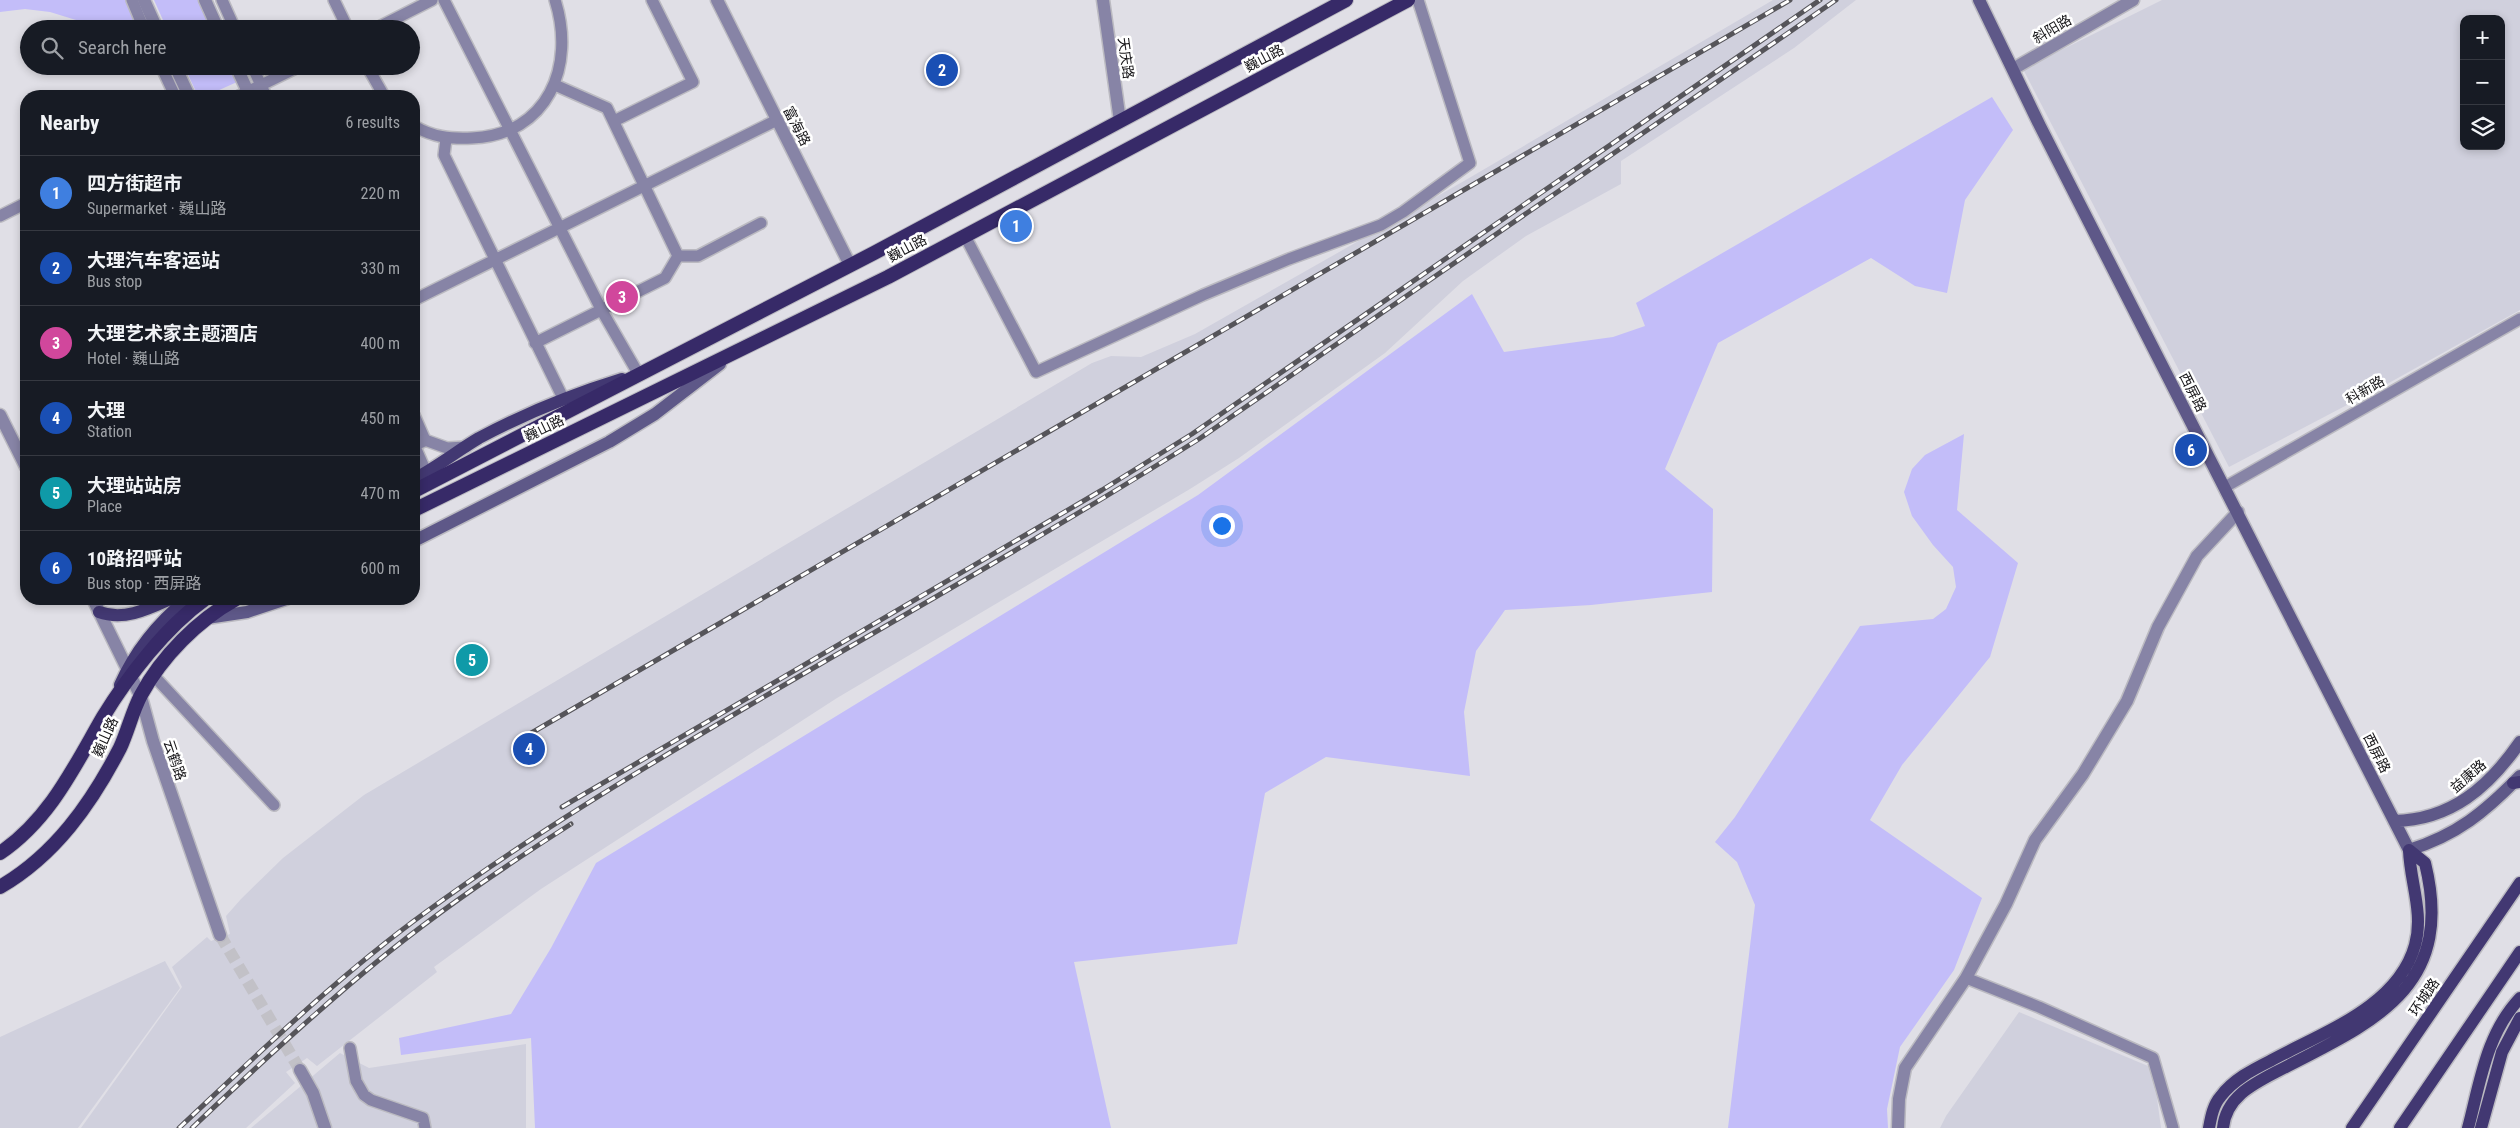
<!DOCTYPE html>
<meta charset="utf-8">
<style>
body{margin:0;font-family:"Roboto Condensed","Noto Sans SC",sans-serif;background:#242831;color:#f1f3f6}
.controls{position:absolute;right:15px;top:15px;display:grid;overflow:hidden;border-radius:10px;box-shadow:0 2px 8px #0003}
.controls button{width:45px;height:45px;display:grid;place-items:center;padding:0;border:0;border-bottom:1px solid #363941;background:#171b24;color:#f1f3f6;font:25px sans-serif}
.you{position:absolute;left:1221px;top:525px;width:18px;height:18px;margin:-12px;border:4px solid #fff;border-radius:50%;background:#1a73e8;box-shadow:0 0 0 8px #1a73e833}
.badge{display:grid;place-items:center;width:32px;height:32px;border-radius:50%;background:#db2777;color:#fff;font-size:16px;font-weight:700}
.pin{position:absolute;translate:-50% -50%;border:2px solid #fff;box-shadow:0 1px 5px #0006}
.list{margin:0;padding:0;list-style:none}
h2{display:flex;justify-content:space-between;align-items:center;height:65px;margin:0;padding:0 20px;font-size:21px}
h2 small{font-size:16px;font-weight:400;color:#9ea1a6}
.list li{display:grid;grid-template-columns:32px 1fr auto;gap:15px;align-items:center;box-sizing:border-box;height:75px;padding:0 20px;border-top:1px solid #363941}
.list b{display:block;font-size:19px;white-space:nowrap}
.list p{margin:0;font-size:16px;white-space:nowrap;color:#9ea1a6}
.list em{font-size:16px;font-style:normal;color:#9ea1a6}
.icon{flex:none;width:28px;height:28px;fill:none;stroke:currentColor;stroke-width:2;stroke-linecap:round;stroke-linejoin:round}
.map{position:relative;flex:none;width:2520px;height:1128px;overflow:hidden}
.search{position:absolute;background:#171b24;box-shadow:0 2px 8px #0003;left:20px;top:20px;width:400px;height:55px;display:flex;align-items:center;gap:12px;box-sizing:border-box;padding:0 18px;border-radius:28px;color:#9ea1a6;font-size:19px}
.panel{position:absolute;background:#171b24;box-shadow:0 2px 8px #0003;left:20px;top:90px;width:400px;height:515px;border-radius:20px}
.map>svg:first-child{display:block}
.built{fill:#d0d0dd;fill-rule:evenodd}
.green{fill:#c3bdf9}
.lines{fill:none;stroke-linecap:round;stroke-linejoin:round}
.tertiary-tunnel{stroke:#c2c1c7;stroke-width:12;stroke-dasharray:12 6;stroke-linecap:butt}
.minor-casing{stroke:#bbbac1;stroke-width:14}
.tertiary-casing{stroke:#bbbac1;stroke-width:15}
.secondary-casing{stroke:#bbbac1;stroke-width:15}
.primary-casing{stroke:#bbbac1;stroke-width:15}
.trunk-casing{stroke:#bbbac1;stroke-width:16}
.minor{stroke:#8784a6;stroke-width:11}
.tertiary{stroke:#8784a6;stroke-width:12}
.secondary{stroke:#5e5888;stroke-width:12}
.primary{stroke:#423872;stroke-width:12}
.trunk{stroke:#372a68;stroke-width:14}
.rail-casing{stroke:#56555a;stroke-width:5}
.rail{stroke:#fff;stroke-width:3;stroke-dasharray:9;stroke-linecap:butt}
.labels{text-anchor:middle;stroke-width:5;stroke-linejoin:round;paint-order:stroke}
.street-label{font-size:14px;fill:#151417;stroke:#fff}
</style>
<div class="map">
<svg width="2520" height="1128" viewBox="0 0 2520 1128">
<rect width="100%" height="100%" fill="#e0dfe6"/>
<!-- built -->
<path class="built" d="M1773,0H1856L1794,48L1621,161V184L1526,236L1463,281L1385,353L1239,458L1190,489L837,698L541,889L434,967L437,972L317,1066L307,1058L286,1072L295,1083L246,1128H81L182,987L172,967L207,937L211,941L230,934L226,916L241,899L283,858L364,795L1092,363L1111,356L1141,357L1195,334L1464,181Z
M2162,0H2520V310L2387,384L2229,467L2023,69ZM2464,19H2501V146H2464Z
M165,961L180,988L78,1128H0V1037Z
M2019,1012L2148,1066L2157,1098L2161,1128H1940L1946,1116Z
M526,1044V1128H251L340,1053L369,1068Z"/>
<!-- green -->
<path class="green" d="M0,0H127L139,27L93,29L76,20L50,12L25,9L0,12Z
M154,0H199L213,29H167Z
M184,66H230L237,82L206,96H198Z
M1992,97L2013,130L1965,200L1947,293L1915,286L1871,258L1718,343L1665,469L1713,509L1712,592L1591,605L1505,610L1476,651L1464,712L1470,776L1326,757L1265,793L1237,944L1074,962L1111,1128H535L531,1038L401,1055L399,1038L511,1014L551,948L596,863L1198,495L1472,294L1504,352L1613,337L1645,326L1636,303Z
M1964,434L1957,510L2018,563L1990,657L1902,765L1870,820L1982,898L1954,970L1900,1047L1887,1109L1888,1128H1728L1755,905L1737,862L1715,842L1735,817L1860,626L1933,619L1946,609L1956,587L1953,567L1933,545L1912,516L1904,492L1912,469L1925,455Z"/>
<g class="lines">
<!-- tertiary-tunnel -->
<path class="tertiary-tunnel" d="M220,935L300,1070"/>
<!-- minor casing -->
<g class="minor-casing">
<path id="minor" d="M132,0L144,29
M222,0L235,29
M334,0L348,29
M444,0L602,311L639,375
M375,29L432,0
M161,66L175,96
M252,66L266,96
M367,66L384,96
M555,85L607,108L678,256
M239,96L300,66
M614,121L693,82L652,0
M414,126C433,137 449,139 472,138C548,135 576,66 555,0
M446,139L444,155L564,400
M0,216L26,203
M965,236L1036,372L1203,295L1289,259L1381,225L1403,212L1470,163L1418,0
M678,256H698L761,223
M414,300L777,120
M535,343L665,278L678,256
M414,415L425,440L447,448L466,447
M2225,487L2520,319
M154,676L274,805
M1966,978L2039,1007L2153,1058L2173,1128
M350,1048L356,1081L364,1095L371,1100L423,1118L425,1128"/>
</g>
<!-- tertiary casing -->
<g class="tertiary-casing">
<path id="tertiary" d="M144,0L157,29
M205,0L218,29
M717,0L850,265
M1103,0L1120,121
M175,66L189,96
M236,66L250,96
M2013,69L2133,0
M0,415L26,467
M414,445L425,440
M414,446L426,473
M93,599L141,697L153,741L220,935
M300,1070L313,1093L325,1128
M1898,1128L1899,1099L1905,1068L1966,978L2006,904L2035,840L2083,774L2127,701L2158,627L2197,556L2238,512"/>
</g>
<!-- secondary casing -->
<g class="secondary-casing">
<path id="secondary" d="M1979,0L2040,126L2409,850C2457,835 2485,812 2520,776
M414,541L609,442L655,414L720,364
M207,618L247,612L286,599
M2394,821C2451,820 2489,787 2520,742"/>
</g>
<!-- primary casing -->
<g class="primary-casing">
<path id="primary" d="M414,479C437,467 457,451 479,438C524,414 573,394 622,379
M99,612C124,621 148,609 170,599
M120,685C135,651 159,622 187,599
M2513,783L2520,782
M2209,1128C2211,1117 2213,1105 2221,1096C2233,1080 2252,1070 2270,1061C2321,1033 2398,1007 2415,945C2424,913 2410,882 2409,850
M2223,1128C2226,1097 2253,1084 2278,1071C2373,1022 2456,989 2425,863L2409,850
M2352,1128L2520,883
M2400,1128L2520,952
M2468,1128C2480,1083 2486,1034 2520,998
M2481,1128L2502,1052L2520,1018"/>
</g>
<!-- trunk casing -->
<g class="trunk-casing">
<path id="trunk" d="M414,491L874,253L1346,0
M414,510L888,277L1408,0
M0,853C50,819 74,767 103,717C128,676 166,627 205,599
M0,887C55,855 91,804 120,748C128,731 132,712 141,695C162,656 198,620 236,599"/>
</g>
<!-- minor -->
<use href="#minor" class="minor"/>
<!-- tertiary -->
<use href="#tertiary" class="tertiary"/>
<!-- secondary -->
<use href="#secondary" class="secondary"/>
<!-- primary -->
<use href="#primary" class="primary"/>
<!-- trunk -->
<use href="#trunk" class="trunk"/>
<!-- rail casing -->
<g class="rail-casing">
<path id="rail" d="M521,739L1790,0
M562,807L1102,490L1192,434L1820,0
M179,1128C259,1053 338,976 426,912C530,836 640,770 750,705C900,617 1051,532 1199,439L1836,0
M192,1128C253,1070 314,1013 379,960C440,910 505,866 571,824"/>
</g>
<!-- rail -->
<use href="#rail" class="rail"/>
</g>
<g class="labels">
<!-- street labels -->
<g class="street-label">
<text transform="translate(2052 29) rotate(-30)" y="5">斜阳路</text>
<text transform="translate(1126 58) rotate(82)" y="5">天庆路</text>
<text transform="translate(1264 58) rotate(-28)" y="5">巍山路</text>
<text transform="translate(797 126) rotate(63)" y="5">富海路</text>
<text transform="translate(907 248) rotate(-28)" y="5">巍山路</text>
<text transform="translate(2365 390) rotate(-30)" y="5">科新路</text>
<text transform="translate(2193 392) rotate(63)" y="5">西屏路</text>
<text transform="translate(544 428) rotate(-26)" y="5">巍山路</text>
<text transform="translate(105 737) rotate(-66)" y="5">巍山路</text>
<text transform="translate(2377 753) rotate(63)" y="5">西屏路</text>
<text transform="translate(175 760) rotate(71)" y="5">云鹤路</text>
<text transform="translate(2468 776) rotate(-41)" y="5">益康路</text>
<text transform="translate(2424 997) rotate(-56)" y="5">环城路</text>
</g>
</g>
</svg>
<div class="controls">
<button>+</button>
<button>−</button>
<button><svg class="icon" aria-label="layers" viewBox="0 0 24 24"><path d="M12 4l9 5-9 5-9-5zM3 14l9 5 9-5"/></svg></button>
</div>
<div class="you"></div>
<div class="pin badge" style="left:1016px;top:226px;background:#3f7fe0">1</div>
<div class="pin badge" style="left:942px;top:70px;background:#1a4fb4">2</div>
<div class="pin badge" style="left:622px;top:297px;background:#d1479c">3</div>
<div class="pin badge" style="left:529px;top:749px;background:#1a4fb4">4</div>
<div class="pin badge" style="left:472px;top:660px;background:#0f9aa8">5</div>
<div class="pin badge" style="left:2191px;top:450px;background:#1a4fb4">6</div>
<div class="search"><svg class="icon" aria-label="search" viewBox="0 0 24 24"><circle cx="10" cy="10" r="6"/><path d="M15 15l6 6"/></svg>Search here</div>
<section class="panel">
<h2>Nearby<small>6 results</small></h2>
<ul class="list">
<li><span class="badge" style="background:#3f7fe0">1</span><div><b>四方街超市</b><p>Supermarket · 巍山路</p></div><em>220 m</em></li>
<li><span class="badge" style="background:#1a4fb4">2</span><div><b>大理汽车客运站</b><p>Bus stop</p></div><em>330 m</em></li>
<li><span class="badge" style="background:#d1479c">3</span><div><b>大理艺术家主题酒店</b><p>Hotel · 巍山路</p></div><em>400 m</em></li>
<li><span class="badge" style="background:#1a4fb4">4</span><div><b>大理</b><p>Station</p></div><em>450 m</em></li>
<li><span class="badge" style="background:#0f9aa8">5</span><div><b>大理站站房</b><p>Place</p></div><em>470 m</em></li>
<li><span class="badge" style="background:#1a4fb4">6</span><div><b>10路招呼站</b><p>Bus stop · 西屏路</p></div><em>600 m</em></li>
</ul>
</section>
</div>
